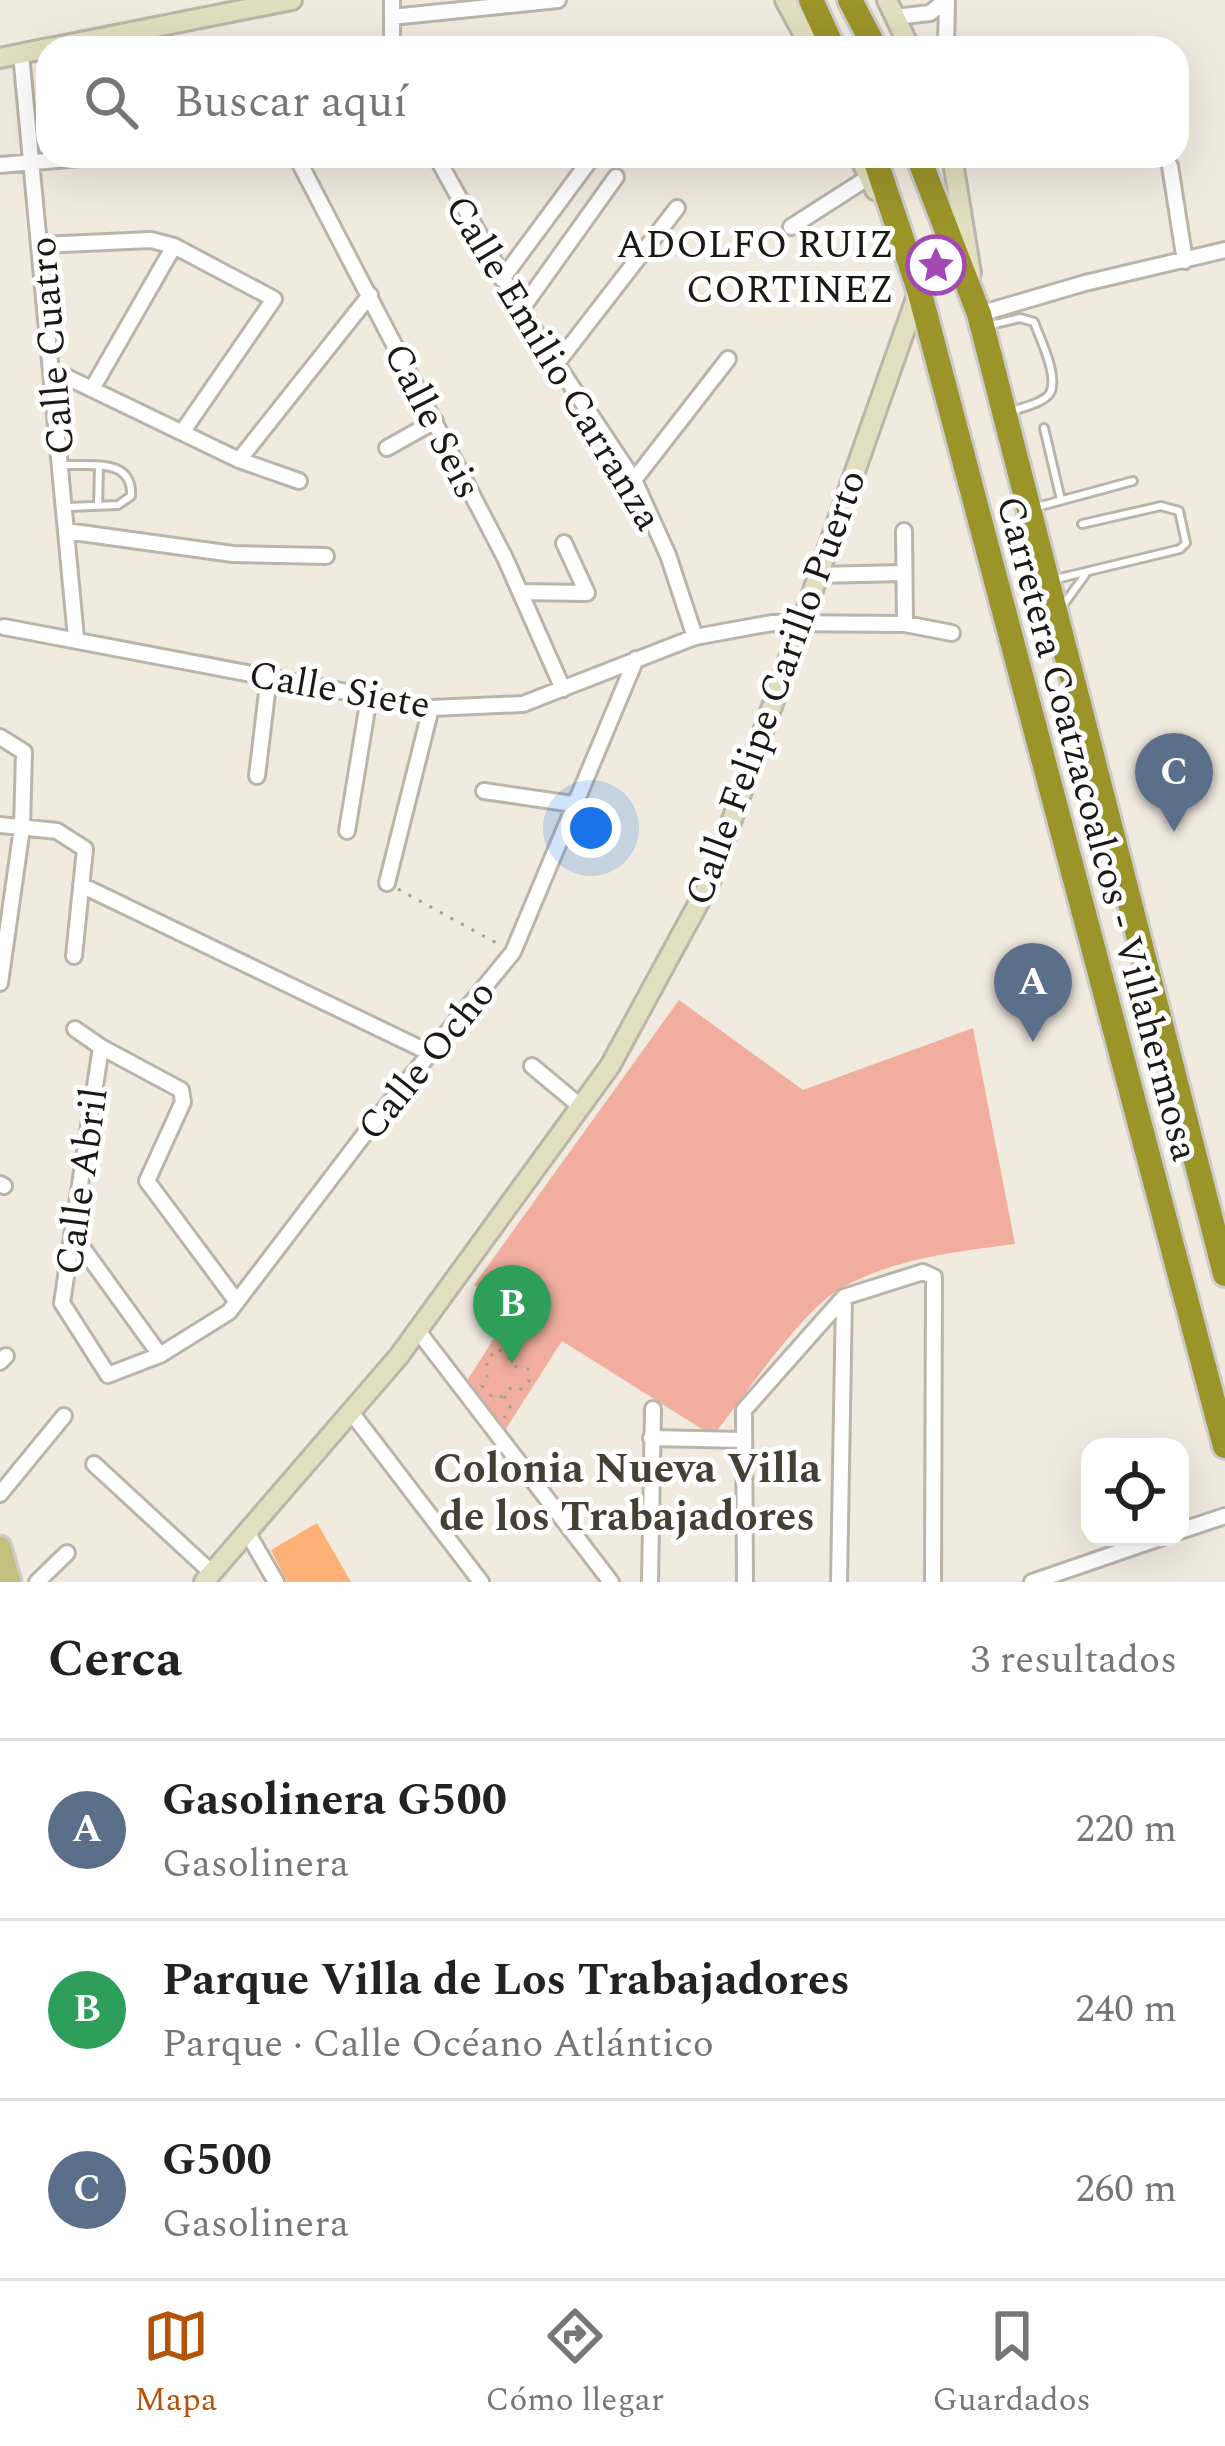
<!DOCTYPE html>
<html lang="es">
<meta charset="utf-8">
<style>
body{margin:0;font-family:Spectral,serif;background:#f6f6f6;color:#222}
.controls{position:absolute;right:36px;bottom:36px;display:grid;overflow:hidden;border-radius:24px;box-shadow:0 12px 48px #0002}
.controls button{width:108px;height:108px;display:grid;place-items:center;padding:0;border:0;border-bottom:3px solid #e0e0e0;background:#fff;color:#222;font:60px sans-serif}
.you{position:absolute;left:591px;top:828px;width:42px;height:42px;margin:-30px;border:9px solid #fff;border-radius:50%;background:#1a73e8;box-shadow:0 0 0 18px #1a73e833}
.badge{display:grid;place-items:center;width:78px;height:78px;border-radius:50%;background:#b45309;color:#fff;font-size:39px;font-weight:700}
.pin{position:absolute;translate:-50% -99px;filter:drop-shadow(0 3px 6px #0008)}
.pin::after{content:'';position:absolute;top:63px;width:42px;height:36px;background:inherit;clip-path:polygon(0 0,100% 0,50% 100%)}
.list{margin:0;padding:0;list-style:none}
h2{display:flex;justify-content:space-between;align-items:center;height:156px;margin:0;padding:0 48px;font-size:51px}
h2 small{font-size:39px;font-weight:400;color:#767676}
.list li{display:grid;grid-template-columns:78px 1fr auto;gap:36px;align-items:center;box-sizing:border-box;height:180px;padding:0 48px;border-top:3px solid #e0e0e0}
.list b{display:block;font-size:45px;white-space:nowrap}
.list p{margin:0;font-size:39px;white-space:nowrap;color:#767676}
.list em{font-size:39px;font-style:normal;color:#767676}
.icon{flex:none;width:66px;height:66px;fill:none;stroke:currentColor;stroke-width:2;stroke-linecap:round;stroke-linejoin:round}
.map{position:relative;flex:none;width:1225px;height:1582px;overflow:hidden}
.search{position:absolute;background:#fff;box-shadow:0 12px 48px #0002;left:36px;right:36px;top:36px;height:132px;display:flex;align-items:center;gap:30px;box-sizing:border-box;padding:0 42px;border-radius:36px;color:#767676;font-size:45px}
.sheet{height:696px;background:#fff}
nav{display:flex;justify-content:space-around;align-items:center;box-sizing:border-box;height:168px;border-top:3px solid #e0e0e0;background:#fff;font-size:33px;color:#767676}
nav a{display:grid;justify-items:center;gap:6px}
nav .on{color:#b45309}
.map>svg:first-child{display:block}
.green{fill:#f1ae9f}
.building{fill:#fdb076}
.lines{fill:none;stroke-linecap:round;stroke-linejoin:round}
.lane-casing{stroke:#bab4a9;stroke-width:12}
.street-casing{stroke:#bab4a9;stroke-width:20}
.secondary-casing{stroke:#bab4a9;stroke-width:24}
.primary-casing{stroke:#cdcccc;stroke-width:27}
.highway-casing{stroke:#cdcccc;stroke-width:30}
.path{stroke:#a49f97;stroke-width:3;stroke-dasharray:3 9;stroke-linecap:butt}
.lane{stroke:#fff;stroke-width:6}
.street{stroke:#fff;stroke-width:14}
.secondary{stroke:#e1dfbf;stroke-width:18}
.primary{stroke:#c3bf7f;stroke-width:21}
.highway{stroke:#9b9429;stroke-width:24}
.labels{text-anchor:middle;stroke-width:10;stroke-linejoin:round;paint-order:stroke}
.poi-label{font-size:39px;fill:#1b1915;stroke:#fff;text-anchor:end}
.street-label{font-size:39px;fill:#1b1915;stroke:#fff}
.neighbourhood-label{font-size:42px;font-weight:bold;fill:#454036;stroke:#fff}
</style>
<div class="map">
<svg width="1225" height="1582" viewBox="0 0 1225 1582">
<rect width="100%" height="100%" fill="#f1eadf"/>
<!-- green -->
<path class="green" d="M679,1000L803,1090L973,1028L1015,1244C954,1252 893,1258 838,1290C802,1311 741,1400 713,1436L562,1341L502,1435L463,1387L512,1310L474,1285Z"/>
<!-- building -->
<path class="building" d="M317,1523L351,1582H287L271,1550Z"/>
<g class="lines">
<!-- lane casing -->
<g class="lane-casing">
<path id="lane" d="M991,325L1020,318L1034,322C1040,339 1059,376 1050,393C1044,403 1023,407 1013,411
M1044,428L1061,500
M64,465C92,466 133,458 131,496L118,505L68,507
M98,506L99,467
M1037,507L1133,481
M1056,579L1180,549L1186,543L1179,511L1161,506L1082,524
M1061,608L1085,575"/>
</g>
<!-- street casing -->
<g class="street-casing">
<path id="street" d="M392,17L558,0
M895,17L930,13L946,0
M392,48V0
M946,48L947,0
M21,54L76,638
M296,156L505,558L563,689
M436,156L521,310L634,480L668,555L695,637
M0,165L103,156
M1170,166L1185,261
M791,227L869,177
M41,245L151,240L174,246L274,299L183,431
M502,279L593,156
M521,310L616,177
M979,314L1085,283L1225,250
M557,363L677,208
M52,370L239,460L299,481
M92,389L174,246
M387,448L435,421
M239,460L370,295
M634,480L728,359
M66,531L233,554L326,556
M904,531L905,624
M816,575L904,573
M520,592L587,593L564,543
M4,627L431,708L523,704L695,637L772,623L905,624L952,633
M0,737L24,752L22,828L0,983
M257,776L269,676
M484,791L573,804
M0,825L57,831L85,849L74,956
M347,831L369,697
M387,883L431,708
M81,885L428,1052
M75,1029L101,1047L181,1090L183,1102L147,1181L237,1302
M101,1047L62,1303L108,1375L160,1355L229,1312L373,1123L513,952L636,659
M532,1066L580,1106
M0,1184L4,1186
M74,1236L160,1355
M418,1331L611,1582
M0,1362L6,1356
M351,1412L481,1582
M651,1438L744,1440
M94,1464L212,1573
M0,1494L64,1416
M1180,1531L1225,1516
M247,1532L276,1582
M37,1582L67,1553
M650,1582L653,1409
M745,1582L744,1410L844,1297L923,1272L934,1277L933,1582
M839,1582L844,1297
M1032,1582L1163,1537"/>
</g>
<!-- secondary casing -->
<g class="secondary-casing">
<path id="secondary" d="M785,0L811,48
M887,0L910,48
M50,48L292,0
M0,58L48,48
M859,156L875,190
M952,156L971,273
M204,1582L399,1356L610,1066L710,882L919,290"/>
</g>
<!-- primary casing -->
<g class="primary-casing">
<path id="primary" d="M0,1547L10,1582"/>
</g>
<!-- highway casing -->
<g class="highway-casing">
<path id="highway" d="M811,0L833,48
M850,0L875,48
M874,156L919,290L1225,1446
M918,156L979,314L1225,1274"/>
</g>
<!-- path -->
<path class="path" d="M398,889L500,945
M499,1350L506,1353L513,1366L528,1369C531,1380 529,1386 519,1390L512,1387L501,1397L493,1398L482,1386L487,1378V1358Z
M504,1396L511,1405L504,1418"/>
<!-- lane -->
<use href="#lane" class="lane"/>
<!-- street -->
<use href="#street" class="street"/>
<!-- secondary -->
<use href="#secondary" class="secondary"/>
<!-- primary -->
<use href="#primary" class="primary"/>
<!-- highway -->
<use href="#highway" class="highway"/>
</g>
<!-- icons -->
<defs>
<g id="sight-ring" transform="scale(3)"><circle r="9.5" fill="#fff" stroke="#a148b4" stroke-width="1.5"/><path d="M0-6L1.8-2.2L6-1.7L2.9 1.2L3.7 5.4L0 3.3L-3.7 5.4L-2.9 1.2L-6-1.7L-1.8-2.2Z" fill="#a148b4"/></g>
</defs>
<g fill-rule="evenodd">
<use href="#sight-ring" x="936" y="265"/>
</g>
<g class="labels">
<!-- poi labels -->
<g class="poi-label">
<text x="894" y="257">ADOLFO RUIZ<tspan x="894" dy="45">CORTINEZ</tspan></text>
</g>
<!-- street labels -->
<g class="street-label">
<text transform="translate(50 346) rotate(-95)" y="14">Calle Cuatro</text>
<text transform="translate(555 362) rotate(59)" y="14">Calle Emilio Carranza</text>
<text transform="translate(434 420) rotate(63)" y="14">Calle Seis</text>
<text transform="translate(774 687) rotate(-70)" y="14">Calle Felipe Carillo Puerto</text>
<text transform="translate(340 688) rotate(10)" y="14">Calle Siete</text>
<text transform="translate(1099 828) rotate(75)" y="14">Carretera Coatzacoalcos - Villahermosa</text>
<text transform="translate(425 1059) rotate(-51)" y="14">Calle Ocho</text>
<text transform="translate(80 1181) rotate(-82)" y="14">Calle Abril</text>
</g>
<!-- neighbourhood labels -->
<g class="neighbourhood-label">
<text x="627" y="1482">Colonia Nueva Villa<tspan x="627" dy="48">de los Trabajadores</tspan></text>
</g>
</g>
</svg>
<div class="controls">
<button><svg class="icon" aria-label="locate" viewBox="0 0 24 24"><circle cx="12" cy="12" r="6"/><path d="M12 2v4M12 18v4M2 12h4M18 12h4"/></svg></button>
</div>
<div class="you"></div>
<div class="pin badge" style="left:1033px;top:1042px;background:#5c6f8a">A</div>
<div class="pin badge" style="left:512px;top:1364px;background:#2e9e5b">B</div>
<div class="pin badge" style="left:1174px;top:832px;background:#5c6f8a">C</div>
<div class="search"><svg class="icon" aria-label="search" viewBox="0 0 24 24"><circle cx="10" cy="10" r="6"/><path d="M15 15l6 6"/></svg>Buscar aquí</div>
</div>
<section class="sheet">
<h2>Cerca<small>3 resultados</small></h2>
<ul class="list">
<li><span class="badge" style="background:#5c6f8a">A</span><div><b>Gasolinera G500</b><p>Gasolinera</p></div><em>220 m</em></li>
<li><span class="badge" style="background:#2e9e5b">B</span><div><b>Parque Villa de Los Trabajadores</b><p>Parque · Calle Océano Atlántico</p></div><em>240 m</em></li>
<li><span class="badge" style="background:#5c6f8a">C</span><div><b>G500</b><p>Gasolinera</p></div><em>260 m</em></li>
</ul>
</section>
<nav>
<a class="on"><svg class="icon" aria-label="map" viewBox="0 0 24 24"><path d="M3 6l6-2 6 2 6-2v14l-6 2-6-2-6 2zM9 4v14M15 6v14"/></svg>Mapa</a>
<a><svg class="icon" aria-label="directions" viewBox="0 0 24 24"><path d="M12 3l9 9-9 9-9-9zM9 14v-3h6M13 9l2 2-2 2"/></svg>Cómo llegar</a>
<a><svg class="icon" aria-label="saved" viewBox="0 0 24 24"><path d="M7 4h10v16l-5-4-5 4z"/></svg>Guardados</a>
</nav>
